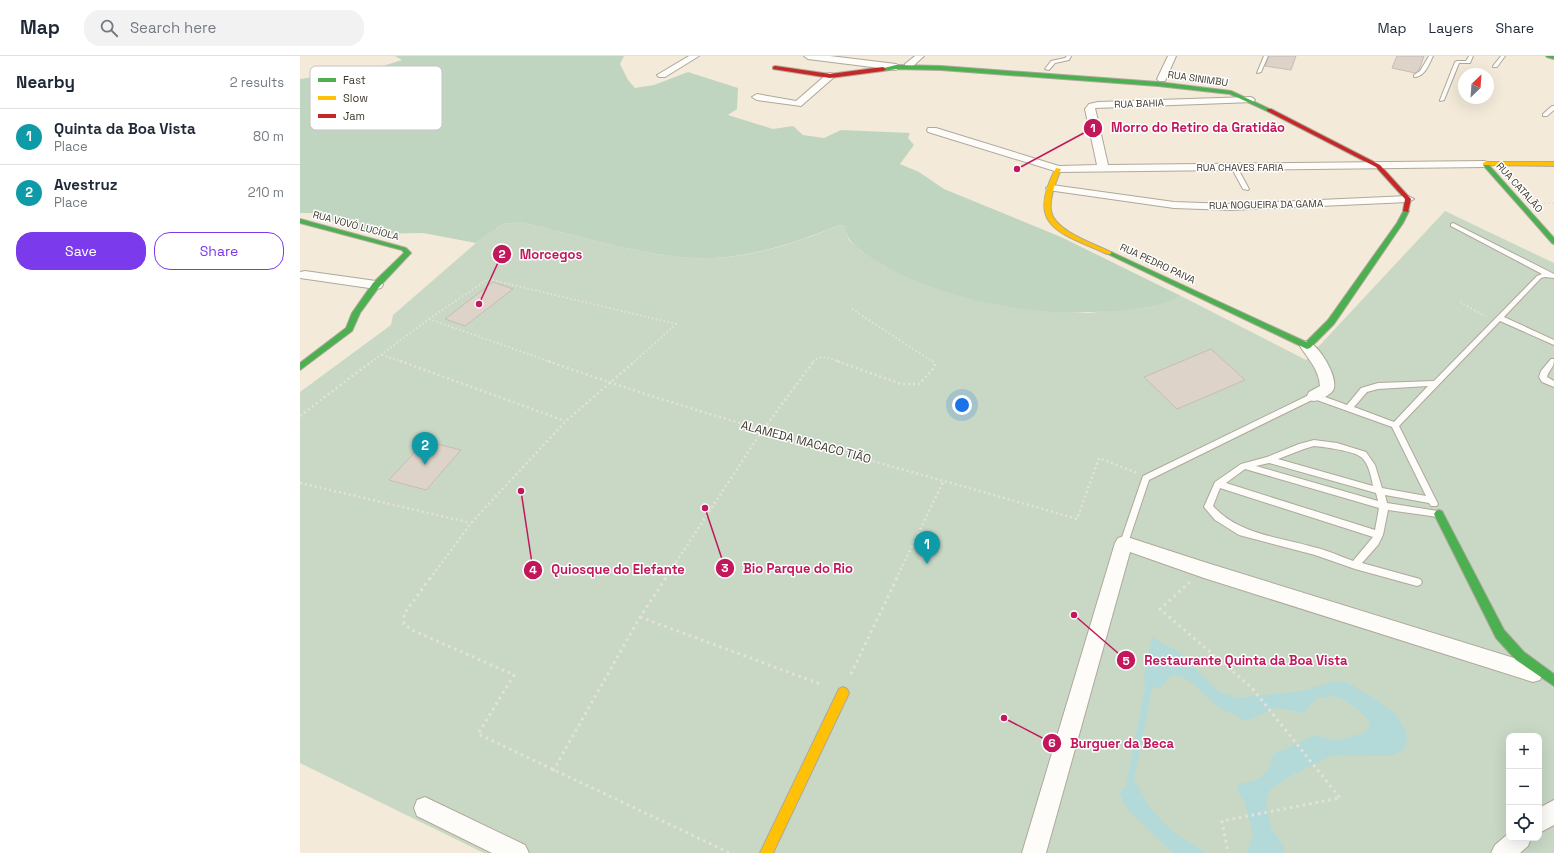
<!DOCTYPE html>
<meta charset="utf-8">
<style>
body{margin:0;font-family:"Space Grotesk",sans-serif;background:#f2f2f3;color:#1f2937}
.controls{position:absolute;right:12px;bottom:12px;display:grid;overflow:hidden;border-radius:8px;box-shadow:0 4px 16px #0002}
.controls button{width:36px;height:36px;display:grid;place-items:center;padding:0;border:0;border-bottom:1px solid #e0e1e3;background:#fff;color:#1f2937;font:20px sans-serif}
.compass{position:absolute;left:1158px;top:12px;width:36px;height:36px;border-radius:50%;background:#fff;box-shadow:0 4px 16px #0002;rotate:25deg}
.you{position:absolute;left:662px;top:349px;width:14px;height:14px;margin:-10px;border:3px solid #fff;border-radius:50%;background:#1a73e8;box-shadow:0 0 0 6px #1a73e833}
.badge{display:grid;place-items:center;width:26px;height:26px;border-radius:50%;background:#7c3aed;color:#fff;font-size:13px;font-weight:700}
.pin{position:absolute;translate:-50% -33px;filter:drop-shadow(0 1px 2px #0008)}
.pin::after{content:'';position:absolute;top:21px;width:14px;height:12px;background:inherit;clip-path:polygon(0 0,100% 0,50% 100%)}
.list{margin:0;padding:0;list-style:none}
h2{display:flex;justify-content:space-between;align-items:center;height:52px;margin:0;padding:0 16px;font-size:17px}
h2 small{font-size:13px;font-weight:400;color:#747a83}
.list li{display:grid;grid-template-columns:26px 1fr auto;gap:12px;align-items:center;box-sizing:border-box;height:56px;padding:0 16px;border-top:1px solid #e0e1e3}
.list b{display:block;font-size:15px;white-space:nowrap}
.list p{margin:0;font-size:13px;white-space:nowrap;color:#747a83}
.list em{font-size:13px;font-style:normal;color:#747a83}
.actions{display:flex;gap:8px;padding:12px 16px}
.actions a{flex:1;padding:9px 0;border:1px solid #7c3aed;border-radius:16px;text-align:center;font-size:14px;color:#7c3aed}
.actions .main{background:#7c3aed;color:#fff}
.icon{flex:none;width:22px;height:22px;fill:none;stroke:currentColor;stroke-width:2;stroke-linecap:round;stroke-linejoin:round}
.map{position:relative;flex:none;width:1254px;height:797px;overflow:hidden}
header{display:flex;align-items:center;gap:24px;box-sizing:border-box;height:56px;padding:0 20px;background:#fff;border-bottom:1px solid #e0e1e3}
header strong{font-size:19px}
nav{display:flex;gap:22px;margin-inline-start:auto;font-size:14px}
.search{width:280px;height:36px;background:#f2f2f3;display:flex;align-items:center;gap:10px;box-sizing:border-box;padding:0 14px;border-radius:16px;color:#747a83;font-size:15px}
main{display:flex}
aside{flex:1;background:#fff}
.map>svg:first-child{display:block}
.green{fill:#c8d8c5;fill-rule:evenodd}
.forest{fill:#c0d5c0}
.water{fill:#b4d9d9}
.building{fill:#ddd3c9;stroke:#c8bcb3}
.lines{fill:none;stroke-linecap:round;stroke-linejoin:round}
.lane-casing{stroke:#afa89b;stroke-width:2}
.street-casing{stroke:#afa89b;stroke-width:2}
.fast-casing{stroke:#afa89b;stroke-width:2}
.slow-casing{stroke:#afa89b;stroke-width:2}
.jam-casing{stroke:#afa89b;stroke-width:2}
.path-far2{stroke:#e4e1dc;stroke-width:2;stroke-dasharray:1.5 2.5;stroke-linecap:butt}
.path-far1{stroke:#e4e1dc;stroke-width:2.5;stroke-dasharray:2 3;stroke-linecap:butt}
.path{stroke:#e4e1dc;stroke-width:3;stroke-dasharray:2.5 4;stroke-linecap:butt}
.lane{fill:#fdfcf9;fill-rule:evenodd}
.street{fill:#fdfcf9;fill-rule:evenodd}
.fast{fill:#4caf50;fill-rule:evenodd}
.slow{fill:#ffc107;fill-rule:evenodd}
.jam{fill:#c62828;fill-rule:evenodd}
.labels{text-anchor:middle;stroke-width:3;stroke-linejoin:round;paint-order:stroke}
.far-street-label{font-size:10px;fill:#3f392c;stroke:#fff}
.street-label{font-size:12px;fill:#3f392c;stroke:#fff}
.key{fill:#fff;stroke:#c5c4c0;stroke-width:1}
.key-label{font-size:11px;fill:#3f392c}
.leader{fill:none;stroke:#c2185b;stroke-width:1.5}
.callout-dot{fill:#c2185b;stroke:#fff;stroke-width:1.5}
.mark-label{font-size:12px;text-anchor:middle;font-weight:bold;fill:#fff}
.callout-label{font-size:13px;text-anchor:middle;font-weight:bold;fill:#c2185b;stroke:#fff;stroke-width:3;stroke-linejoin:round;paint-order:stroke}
</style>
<header>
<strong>Map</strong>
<div class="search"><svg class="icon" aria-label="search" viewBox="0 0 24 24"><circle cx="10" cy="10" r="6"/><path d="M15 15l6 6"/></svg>Search here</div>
<nav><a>Map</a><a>Layers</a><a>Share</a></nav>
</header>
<main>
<aside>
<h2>Nearby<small>2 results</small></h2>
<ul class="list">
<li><span class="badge" style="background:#0f9aa8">1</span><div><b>Quinta da Boa Vista</b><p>Place</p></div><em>80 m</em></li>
<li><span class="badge" style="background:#0f9aa8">2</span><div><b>Avestruz</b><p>Place</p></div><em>210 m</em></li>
</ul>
<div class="actions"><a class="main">Save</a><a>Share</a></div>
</aside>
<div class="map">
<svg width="1254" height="797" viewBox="0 0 1254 797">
<rect width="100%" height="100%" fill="#f3ead9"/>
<!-- green -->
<path class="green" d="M1145,155L1254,207V797H184L0,707V336L91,269L93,259L176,187L203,168L220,166C276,179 334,198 392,202C442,205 493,189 539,169L544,170L549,184L561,195L583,209L608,221L671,242L695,248L750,255L788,257L851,251L881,240L1006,304ZM1209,680H1239V782H1209Z"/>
<!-- forest -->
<path class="forest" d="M95,0H324L320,8L328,24L335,32L354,29L388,16L438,32L437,53L428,59L473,73L493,70L503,79L524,82L541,74L610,77L608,82L614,89L600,108L619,116L644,133L761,181L881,240C871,244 860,249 850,251C830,254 809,256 789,256C720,259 632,240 573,203C565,198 556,192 550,184C547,180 546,175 544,170L539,169C493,188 442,205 392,202C334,198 276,179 220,166L203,168L176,187L123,177L72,178L11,157H0V23L73,13L102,4Z"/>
<!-- water -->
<path class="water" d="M852,581L878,595L918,635L937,642L1003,635L1032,626H1046L1069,639L1096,658L1105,674L1107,683L1104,693L1093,700L1033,699L990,720L970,734L966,746L971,772L984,790V797H947L953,779L945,747L937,735L939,728C958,725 971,720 972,699L1016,679L1038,685L1066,676L1070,667C1063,657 1046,643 1034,640C1029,640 1022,642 1017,642L1004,657L977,652L945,665C935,659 924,655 915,648C901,638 890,619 872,619L860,632H852L834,724L850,751L871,774L906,797H873L827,753L819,737L826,730L845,632L844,619Z"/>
<!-- building -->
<path class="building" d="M969,0H996L991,14L965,10Z
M1097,0H1124L1119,14L1115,17L1092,12Z
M193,226L213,233L165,270L145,263Z
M911,293L945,324L877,353L844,321Z
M125,385L161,394L126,434L89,424Z"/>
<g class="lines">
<!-- lane casing -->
<g class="lane-casing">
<path id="lane" d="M767,0H771L769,4L755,7L749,14L745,13L751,5L765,2Z
M964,0H968L961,16L957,17Z
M1129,0H1133C1129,8 1125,21 1114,21V19L1120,15Z
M1169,0H1173L1170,7H1159L1144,44L1140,45V44L1155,6L1157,5H1166Z
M1201,0H1205L1197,11H1193V10Z
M1252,50H1254V54L1247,60H1243V58Z
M934,109L937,111L949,133L948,134L943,133L931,111Z
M1153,167L1254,218V222L1245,221L1241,222L1204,261L1254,284V289L1200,265L1099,370L1138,448L1137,450H1131L1129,447L1085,439L1087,447L1138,455L1141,456L1142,458L1141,460L1138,461L1088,454L1083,479L1078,489L1062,507L1120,523L1122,526L1120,529L1117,530L1055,513L1015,499L939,479L915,464L904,451L915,426L941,408L967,401L999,388L1014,384L1037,387L1066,396L1075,409L1082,432L1126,440L1092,371L1014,343L849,424L827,490L824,491L821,490L820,487L843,420L1011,338H1017L1047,349L1061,332L1078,327L1134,325L1237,220L1242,218L1151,170V168ZM1128,330L1094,366L1054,351L1067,336L1078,333ZM1014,390C1024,391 1054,395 1061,401C1069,408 1071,420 1073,430L978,403L1004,393ZM969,407L1076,437L1078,445L956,410ZM945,413L1079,452L1075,474L926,427ZM920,432L1073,481L1053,505C1040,500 1027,494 1013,491C978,481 938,478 913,450Z
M1251,303H1254C1254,313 1249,313 1247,321L1254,325V331L1242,326L1239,321L1241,315Z"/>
</g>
<!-- street casing -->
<g class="street-casing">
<path id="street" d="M389,0H399L365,21H359L357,19Z
M504,0H530L596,8L601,11L596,14L508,3Z
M615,0H624L611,12H605V8Z
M868,0H876L865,25H859L857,23Z
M530,17L533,18V22L501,50L457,44L452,41L457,38L496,45L527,18Z
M950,41L953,42L955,44L953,46L795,52L808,109L1185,105L1190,108L1185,111L758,116L628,76L627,74L628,72H636L759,110L797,109L785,53L789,48L798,46Z
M752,129L874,146L930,148L1108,140L1114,143L1108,146L930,154L874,152L748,134L746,132Z
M5,215L76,225L81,226L83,229L81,232L76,233L0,222V216Z
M1007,285C1019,289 1037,319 1034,332C1033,338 1020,344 1014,345L1009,344L1007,340L1009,336L1020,330C1019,313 1008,303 1000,290L1002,287Z
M824,480L904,506L1233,608L1240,610L1243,617L1240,624L1233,626L904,522L830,496L746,797H722L815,487L818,482Z
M125,741L225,789L229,797H192L117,760L114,752L117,744Z
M1254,744V769L1239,777V752Z
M1209,777V782H1231L1228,790L1220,797H1191L1195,789Z"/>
</g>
<!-- fast casing -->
<g class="fast-casing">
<path id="fast" d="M1246,0H1254V3L1247,1Z
M596,9L641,10L858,26L931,35L972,54L967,55L930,38L858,30L641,14L596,13L583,15L580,13Z
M1183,107H1187L1254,182V188L1252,187L1183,109Z
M1106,153L1109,155L1103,167L1034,268L1010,292L1007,293L806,197L807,196H811L1006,286L1028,264L1097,167L1104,154Z
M0,163L106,192L111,197L79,231L60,257L52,275L0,314V307L46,272L52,257L73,227L104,197L102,194L0,167Z
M1139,454L1142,455L1204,574L1224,596L1254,618V630L1216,604L1196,582L1134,458L1136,455Z"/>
</g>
<!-- slow casing -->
<g class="slow-casing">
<path id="slow" d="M1185,106H1254V110L1183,109V107Z
M756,112L761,113C756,126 749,141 751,155C754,175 795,188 811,196V198H807C762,177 724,172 756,112Z
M543,631L547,633L549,637L473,797H460L539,633Z"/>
</g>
<!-- jam casing -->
<g class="jam-casing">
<path id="jam" d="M475,10L530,18L583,11L586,13L583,15L530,22L473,13V11Z
M967,53H971L1080,109L1111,143L1108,156L1103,155L1105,143L1076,111L967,55Z"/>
</g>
<!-- path-far2 -->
<path class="path-far2" d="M1244,147H1254
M1160,246L1185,260
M552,253L633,306
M129,263L251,306
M82,299L103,306
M71,306L129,263L188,223L376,268L334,306
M513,306C520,297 531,303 540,306"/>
<!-- path-far1 -->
<path class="path-far1" d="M100,305L265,365
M248,305C421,367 600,411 777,463L799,402L837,417
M537,305L601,328H619L634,312L635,308L632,305
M0,360L72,305
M0,427L171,467
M130,523L171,467L266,365L335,305
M365,523L462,375L514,305
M596,523L644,424"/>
<!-- path -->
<path class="path" d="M130,522L104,558V568L112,574L214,619L178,678L430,797
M890,526L860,553L952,632L1040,742L922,765L928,797
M340,561L523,629
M551,618L597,522
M253,715L340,561L366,522"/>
<!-- lane -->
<use href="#lane" class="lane"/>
<!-- street -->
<use href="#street" class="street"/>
<!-- fast -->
<use href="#fast" class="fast"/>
<!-- slow -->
<use href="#slow" class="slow"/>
<!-- jam -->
<use href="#jam" class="jam"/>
</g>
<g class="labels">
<!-- far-street labels -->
<g class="far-street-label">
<text transform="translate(898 22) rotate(8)" y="4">RUA SINIMBU</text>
<text transform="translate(839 47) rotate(-2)" y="4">RUA BAHIA</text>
<text x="940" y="115">RUA CHAVES FARIA</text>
<text transform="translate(1220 131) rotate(48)" y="4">RUA CATALÃO</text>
<text transform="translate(966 148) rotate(-1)" y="4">RUA NOGUEIRA DA GAMA</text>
<text transform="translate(56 169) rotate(15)" y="4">RUA VOVÓ LUCÍOLA</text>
<text transform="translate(858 207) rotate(25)" y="4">RUA PEDRO PAIVA</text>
</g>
<!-- street labels -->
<g class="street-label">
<text transform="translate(506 386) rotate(15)" y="4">ALAMEDA MACACO TIÃO</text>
</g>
</g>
<!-- legend -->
<rect x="10" y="10" width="132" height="64" rx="6" class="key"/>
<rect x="18" y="22" width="18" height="4" fill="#4caf50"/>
<rect x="18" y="40" width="18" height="4" fill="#ffc107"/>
<rect x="18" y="58" width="18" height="4" fill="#c62828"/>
<g class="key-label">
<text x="43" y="28">Fast</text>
<text x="43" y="46">Slow</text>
<text x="43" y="64">Jam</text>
</g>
<!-- callouts -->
<path class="leader" d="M717 113L793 72M179 248L202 198M405 452L425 512M221 435L233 514M774 559L826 604M704 662L752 687"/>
<g class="callout-dot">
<circle cx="717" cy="113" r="4"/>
<circle cx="179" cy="248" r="4"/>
<circle cx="405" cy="452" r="4"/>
<circle cx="221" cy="435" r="4"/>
<circle cx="774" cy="559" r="4"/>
<circle cx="704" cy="662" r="4"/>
<circle cx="793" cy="72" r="10"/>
<circle cx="202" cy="198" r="10"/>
<circle cx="425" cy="512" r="10"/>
<circle cx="233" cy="514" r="10"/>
<circle cx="826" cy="604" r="10"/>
<circle cx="752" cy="687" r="10"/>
</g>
<g class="mark-label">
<text x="793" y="76">1</text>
<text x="202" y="202">2</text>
<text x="425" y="516">3</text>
<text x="233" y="518">4</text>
<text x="826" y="609">5</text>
<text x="752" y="691">6</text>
</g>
<g class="callout-label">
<text x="898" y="76">Morro do Retiro da Gratidão</text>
<text x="251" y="203">Morcegos</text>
<text x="498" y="517">Bio Parque do Rio</text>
<text x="318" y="518">Quiosque do Elefante</text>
<text x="946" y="609">Restaurante Quinta da Boa Vista</text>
<text x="822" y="692">Burguer da Beca</text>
</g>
</svg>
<div class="controls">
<button>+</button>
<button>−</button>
<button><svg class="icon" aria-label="locate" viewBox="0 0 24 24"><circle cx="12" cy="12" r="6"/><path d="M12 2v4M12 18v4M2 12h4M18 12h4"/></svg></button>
</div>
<svg class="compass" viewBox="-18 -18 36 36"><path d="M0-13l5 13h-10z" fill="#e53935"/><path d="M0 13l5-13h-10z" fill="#747a83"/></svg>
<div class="you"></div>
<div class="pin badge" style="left:627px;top:508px;background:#0f9aa8">1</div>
<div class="pin badge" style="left:125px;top:409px;background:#0f9aa8">2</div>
</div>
</main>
